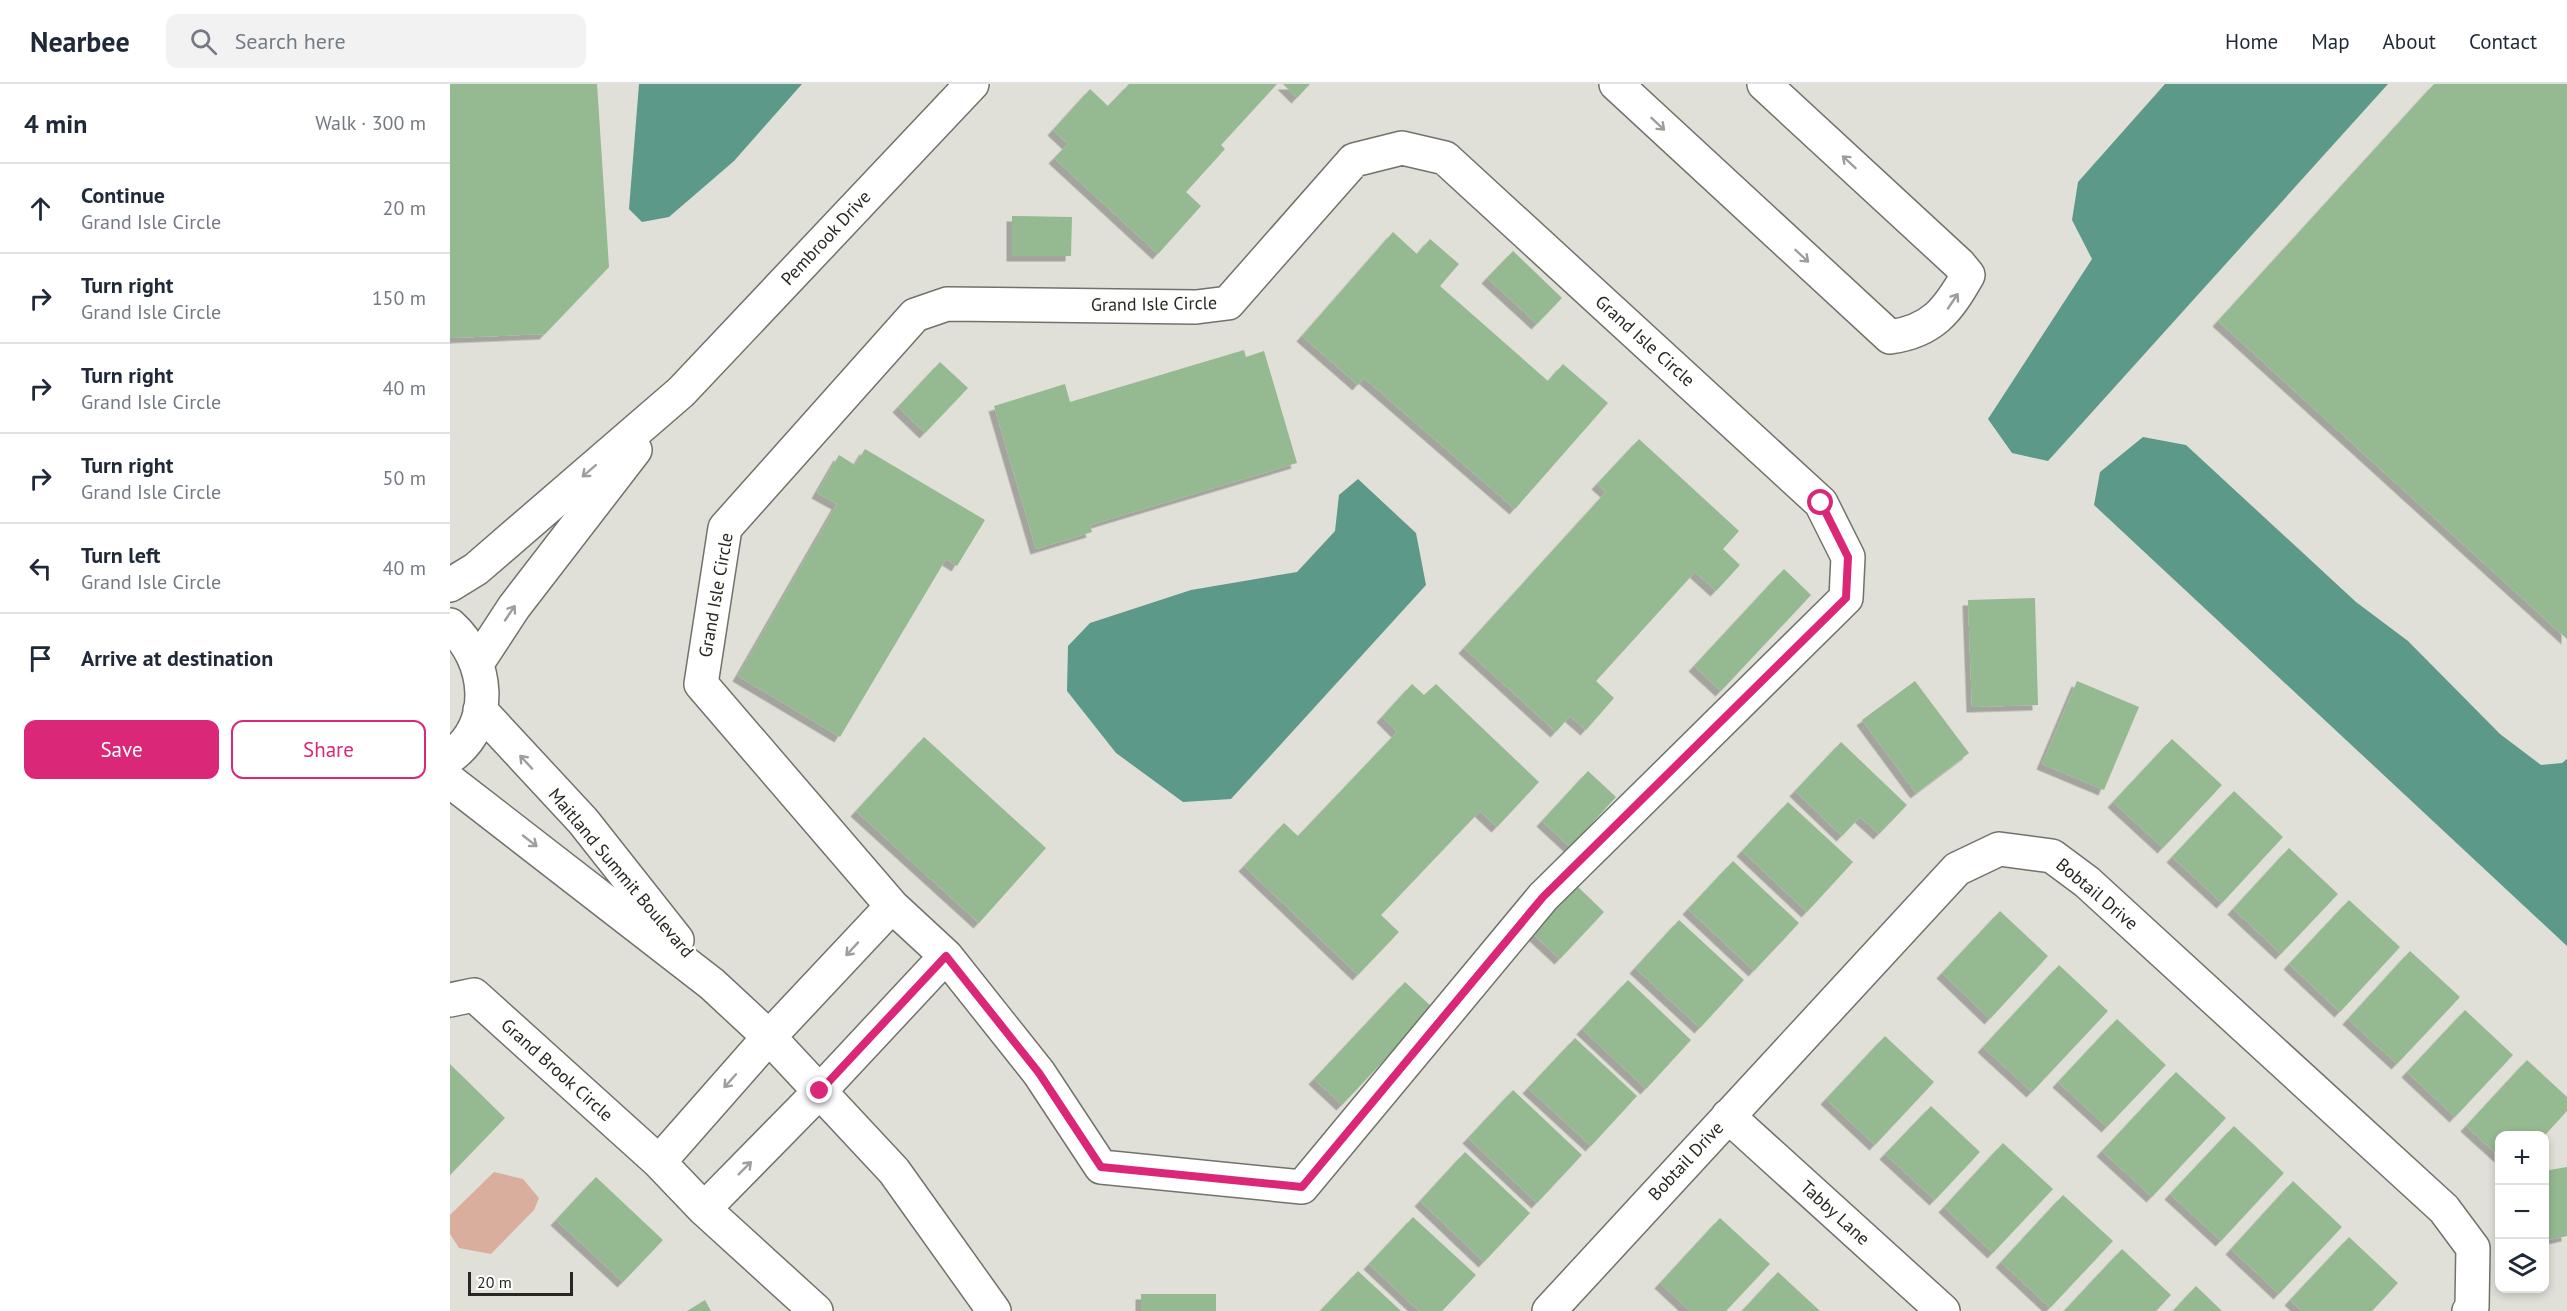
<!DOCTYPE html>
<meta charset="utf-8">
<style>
body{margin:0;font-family:"PT Sans",sans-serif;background:#f2f2f3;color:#1f2937}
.controls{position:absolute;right:18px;bottom:18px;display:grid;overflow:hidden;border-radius:12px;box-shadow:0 3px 9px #0003}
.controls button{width:54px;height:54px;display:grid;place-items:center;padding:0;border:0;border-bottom:2px solid #e0e1e3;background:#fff;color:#1f2937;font:30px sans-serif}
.scale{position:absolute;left:18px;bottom:15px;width:105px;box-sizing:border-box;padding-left:6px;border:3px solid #272724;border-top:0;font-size:16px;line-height:21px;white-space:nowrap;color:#272724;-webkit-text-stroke:4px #fffffe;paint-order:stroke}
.stop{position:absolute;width:18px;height:18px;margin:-14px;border:4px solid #db2777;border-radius:50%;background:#fff}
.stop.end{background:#db2777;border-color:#fff;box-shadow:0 2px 6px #0008}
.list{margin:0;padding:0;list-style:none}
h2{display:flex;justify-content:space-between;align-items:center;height:78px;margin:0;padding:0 24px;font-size:26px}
h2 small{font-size:20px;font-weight:400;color:#747a83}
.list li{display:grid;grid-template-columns:39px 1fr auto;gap:18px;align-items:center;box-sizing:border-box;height:90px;padding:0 24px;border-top:2px solid #e0e1e3}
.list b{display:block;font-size:22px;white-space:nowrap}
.list p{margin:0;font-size:20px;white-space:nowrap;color:#747a83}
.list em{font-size:20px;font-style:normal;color:#747a83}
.actions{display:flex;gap:12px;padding:18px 24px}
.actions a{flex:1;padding:14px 0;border:2px solid #db2777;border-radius:12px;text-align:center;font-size:21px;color:#db2777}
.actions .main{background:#db2777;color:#fff}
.icon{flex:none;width:33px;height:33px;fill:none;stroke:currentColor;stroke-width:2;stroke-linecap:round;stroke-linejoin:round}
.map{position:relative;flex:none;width:2117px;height:1227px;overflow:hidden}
header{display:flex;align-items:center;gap:36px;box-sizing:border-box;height:84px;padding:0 30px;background:#fff;border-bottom:2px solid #e0e1e3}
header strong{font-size:28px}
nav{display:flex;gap:33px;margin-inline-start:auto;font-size:21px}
.search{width:420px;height:54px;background:#f2f2f3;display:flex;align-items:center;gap:15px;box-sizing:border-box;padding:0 21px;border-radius:12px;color:#747a83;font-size:22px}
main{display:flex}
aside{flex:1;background:#fff}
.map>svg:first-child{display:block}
.green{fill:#d9ae9d}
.water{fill:#5c9989}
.building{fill:#95b991;filter:url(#shadow)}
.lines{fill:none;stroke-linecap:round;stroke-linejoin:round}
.minor-casing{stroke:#72726c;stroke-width:36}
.minor{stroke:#fff;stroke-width:33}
.oneway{stroke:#9e9e9c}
.route{stroke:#db2777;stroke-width:8}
.labels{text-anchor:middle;stroke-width:4.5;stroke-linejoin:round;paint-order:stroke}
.street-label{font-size:18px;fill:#272724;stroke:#fffffe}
</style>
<header>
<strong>Nearbee</strong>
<div class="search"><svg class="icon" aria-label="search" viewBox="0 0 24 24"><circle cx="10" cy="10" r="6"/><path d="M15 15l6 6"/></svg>Search here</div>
<nav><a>Home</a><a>Map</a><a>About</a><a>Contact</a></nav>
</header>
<main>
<aside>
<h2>4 min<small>Walk · 300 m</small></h2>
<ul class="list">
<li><svg class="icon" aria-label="ahead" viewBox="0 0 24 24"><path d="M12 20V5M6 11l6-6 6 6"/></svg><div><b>Continue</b><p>Grand Isle Circle</p></div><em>20 m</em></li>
<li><svg class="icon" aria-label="right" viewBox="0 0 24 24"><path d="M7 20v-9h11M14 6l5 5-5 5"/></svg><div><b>Turn right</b><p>Grand Isle Circle</p></div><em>150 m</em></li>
<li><svg class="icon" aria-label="right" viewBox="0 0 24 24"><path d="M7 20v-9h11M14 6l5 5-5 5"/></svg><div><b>Turn right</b><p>Grand Isle Circle</p></div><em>40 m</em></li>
<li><svg class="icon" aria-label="right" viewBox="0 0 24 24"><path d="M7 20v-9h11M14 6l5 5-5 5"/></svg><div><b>Turn right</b><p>Grand Isle Circle</p></div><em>50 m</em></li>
<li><svg class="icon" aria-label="left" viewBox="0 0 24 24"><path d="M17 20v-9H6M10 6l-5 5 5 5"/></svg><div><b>Turn left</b><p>Grand Isle Circle</p></div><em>40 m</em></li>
<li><svg class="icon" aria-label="arrive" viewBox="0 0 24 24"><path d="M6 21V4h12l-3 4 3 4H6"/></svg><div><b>Arrive at destination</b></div></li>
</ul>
<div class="actions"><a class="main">Save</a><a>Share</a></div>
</aside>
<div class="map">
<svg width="2117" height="1227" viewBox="0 0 2117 1227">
<defs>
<filter id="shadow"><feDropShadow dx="-5.5" dy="5.5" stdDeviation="0" flood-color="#0004"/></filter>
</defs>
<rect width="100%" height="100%" fill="#e0e0d8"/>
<!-- green -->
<path class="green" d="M44,1088L73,1095L89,1114L84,1126L41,1170L9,1164L0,1150V1131Z"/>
<!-- water -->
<path class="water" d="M189,0H352L284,77L219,133L192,138L179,125Z
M1715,0H1938L1598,377L1562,369L1538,335L1642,175L1622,136L1628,98Z
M1693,353L1736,361L1906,518L1958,557L2050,650L2091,681L2112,679L2117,675V862L1644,421L1650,388Z
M908,395L966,449L976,501L781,715L733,718L666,669L617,607L618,562L640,539L741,506L847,488L885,447L889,411Z"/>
<!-- building -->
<path class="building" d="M0,0H147L159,183L95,250L0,254Z
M679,0H827L771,61L775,65L736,108L751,122L708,170L604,74L618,60L603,46L640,5L658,22Z
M833,0H860L847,14Z
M1984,0H2117V555L1768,237Z
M562,132L622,133L621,172H562Z
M943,148L967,170L980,155L1009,180L990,202L1098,297L1113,280L1158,319L1065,425L914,294L908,301L852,252Z
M1063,167L1112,214L1087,240L1037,194Z
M794,266L796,273L814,267L847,379L640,441L642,448L586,465L544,322L615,300L620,318Z
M490,278L518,304L475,349L448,323Z
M1189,355L1289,447L1273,465L1290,481L1266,507L1245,488L1146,597L1164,614L1136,646L1120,632L1106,648L1014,564L1156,408L1147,400Z
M415,365L535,436L507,482L496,475L390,653L288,592L387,420L367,409L389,371L405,381Z
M1334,485L1361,511L1271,607L1244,582Z
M1585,514L1588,621L1522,623L1518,516Z
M1465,597L1519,669L1466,709L1412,636Z
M1627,597L1689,623L1654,706L1592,680Z
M962,600L974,611L986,600L1089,698L1047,743L1030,727L931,831L949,848L908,891L794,782L834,739L848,752L947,648L932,633Z
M474,653L596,764L529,839L406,727Z
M1722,655L1772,701L1713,764L1663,718Z
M1391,658L1457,721L1429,750L1410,733L1392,752L1345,707Z
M1138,687L1166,713L1120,763L1092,737Z
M1784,707L1833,753L1772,819L1722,773Z
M1338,718L1403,778L1357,828L1292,767Z
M1839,764L1888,810L1831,870L1783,825Z
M1283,777L1349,839L1304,887L1238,825Z
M1127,802L1154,828L1110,875L1083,850Z
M1899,816L1950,863L1890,928L1839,880Z
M1550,827L1598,872L1540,935L1492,889Z
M1229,836L1294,896L1250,944L1185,884Z
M1960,867L2010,913L1947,980L1898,935Z
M1609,881L1658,927L1582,1008L1533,963Z
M1178,896L1241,956L1196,1005L1132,945Z
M955,898L983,924L892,1021L864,995Z
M2015,926L2063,971L2005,1033L1957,988Z
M1667,935L1716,981L1657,1043L1608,998Z
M1435,952L1484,998L1425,1061L1376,1015Z
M1125,954L1187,1012L1141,1062L1078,1004Z
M2077,976L2117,1013V1027L2094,1052H2050V1073L2016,1042Z
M0,980L55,1034L0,1091Z
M1726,988L1776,1034L1702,1113L1652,1067Z
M1063,1006L1132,1071L1087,1119L1018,1054Z
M1481,1022L1530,1068L1485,1116L1435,1070Z
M1784,1042L1834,1089L1771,1157L1720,1110Z
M1553,1059L1603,1105L1543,1169L1494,1123Z
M1015,1068L1080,1129L1034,1178L970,1117Z
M2117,1083V1152L2094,1157V1087Z
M146,1093L213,1156L173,1198L106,1136Z
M1843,1097L1892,1143L1829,1210L1781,1165Z
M1613,1111L1663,1157L1600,1224L1551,1178Z
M963,1133L1026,1191L992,1227H969L919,1180Z
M1270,1134L1320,1180L1276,1227H1240L1210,1199Z
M1899,1153L1948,1199L1922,1227H1852L1840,1216Z
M1672,1165L1721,1211L1706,1227H1614Z
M908,1187L951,1227H870Z
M1328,1188L1370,1227H1292Z
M1746,1202L1772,1227H1723Z
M691,1210H766V1227H691Z
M255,1216L261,1227H237Z"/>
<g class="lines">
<!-- minor casing -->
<g class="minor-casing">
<path id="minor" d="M1166,0L1440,253C1483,247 1498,226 1518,191L1509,180L1314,0
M952,64L995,74L1371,419L1398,473L1396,514L1093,813L852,1103L651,1083L589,989L496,872L442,822L251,600L275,444L465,231L497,220L746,223L778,219L904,76Z
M0,501L26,485L231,308L522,0
M0,541C39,576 46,640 0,673
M28,578L64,523L185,366
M30,626L133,737L227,856
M0,697L262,900L319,953L444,1087L544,1227
M0,916L24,911L209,1078L254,1125L366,1227
M1278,1032L1493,1227
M209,1078L319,953L442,822
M254,1125L370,1007L496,872
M1099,1227L1507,785L1549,765L1602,772L1637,798L1994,1125L2023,1164L2022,1223L2019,1227"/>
</g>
<!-- minor -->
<use href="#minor" class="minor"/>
</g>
<!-- one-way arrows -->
<defs><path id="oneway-shaft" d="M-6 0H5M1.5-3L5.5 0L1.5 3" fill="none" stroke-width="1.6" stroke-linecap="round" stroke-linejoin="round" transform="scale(1.5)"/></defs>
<g class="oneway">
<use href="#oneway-shaft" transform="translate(1208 40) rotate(43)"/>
<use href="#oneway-shaft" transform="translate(1399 78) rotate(-137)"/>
<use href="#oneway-shaft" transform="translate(1352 172) rotate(43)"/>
<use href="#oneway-shaft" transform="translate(1503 217) rotate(-56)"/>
<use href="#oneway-shaft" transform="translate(139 387) rotate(139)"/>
<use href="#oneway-shaft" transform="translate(60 529) rotate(-56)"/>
<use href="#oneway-shaft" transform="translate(76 678) rotate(-133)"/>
<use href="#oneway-shaft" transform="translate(80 757) rotate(38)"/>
<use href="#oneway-shaft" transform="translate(402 865) rotate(133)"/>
<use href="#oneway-shaft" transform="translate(280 997) rotate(132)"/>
<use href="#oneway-shaft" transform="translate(295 1084) rotate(-45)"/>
</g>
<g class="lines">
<!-- route -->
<path class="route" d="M370,1007L496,872L589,989L651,1083L852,1103L1093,813L1396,514L1398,473L1371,419"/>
</g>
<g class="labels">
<!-- street labels -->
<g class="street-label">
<text transform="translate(376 154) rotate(-47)" y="6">Pembrook Drive</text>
<text transform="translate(704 220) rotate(-1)" y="6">Grand Isle Circle</text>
<text transform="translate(1195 257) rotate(42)" y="6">Grand Isle Circle</text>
<text transform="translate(266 511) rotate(-80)" y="6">Grand Isle Circle</text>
<text transform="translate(171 789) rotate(50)" y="6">Maitland Summit Boulevard</text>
<text transform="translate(1647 810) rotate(40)" y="6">Bobtail Drive</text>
<text transform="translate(107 986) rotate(42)" y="6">Grand Brook Circle</text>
<text transform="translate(1236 1077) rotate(-47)" y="6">Bobtail Drive</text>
<text transform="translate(1385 1129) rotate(42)" y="6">Tabby Lane</text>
</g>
</g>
</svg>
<div class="controls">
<button>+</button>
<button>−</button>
<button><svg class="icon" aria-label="layers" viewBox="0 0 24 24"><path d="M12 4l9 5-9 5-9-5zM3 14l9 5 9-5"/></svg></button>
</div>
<div class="scale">20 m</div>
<div class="stop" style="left:1371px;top:419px"></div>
<div class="stop end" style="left:370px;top:1007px"></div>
</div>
</main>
